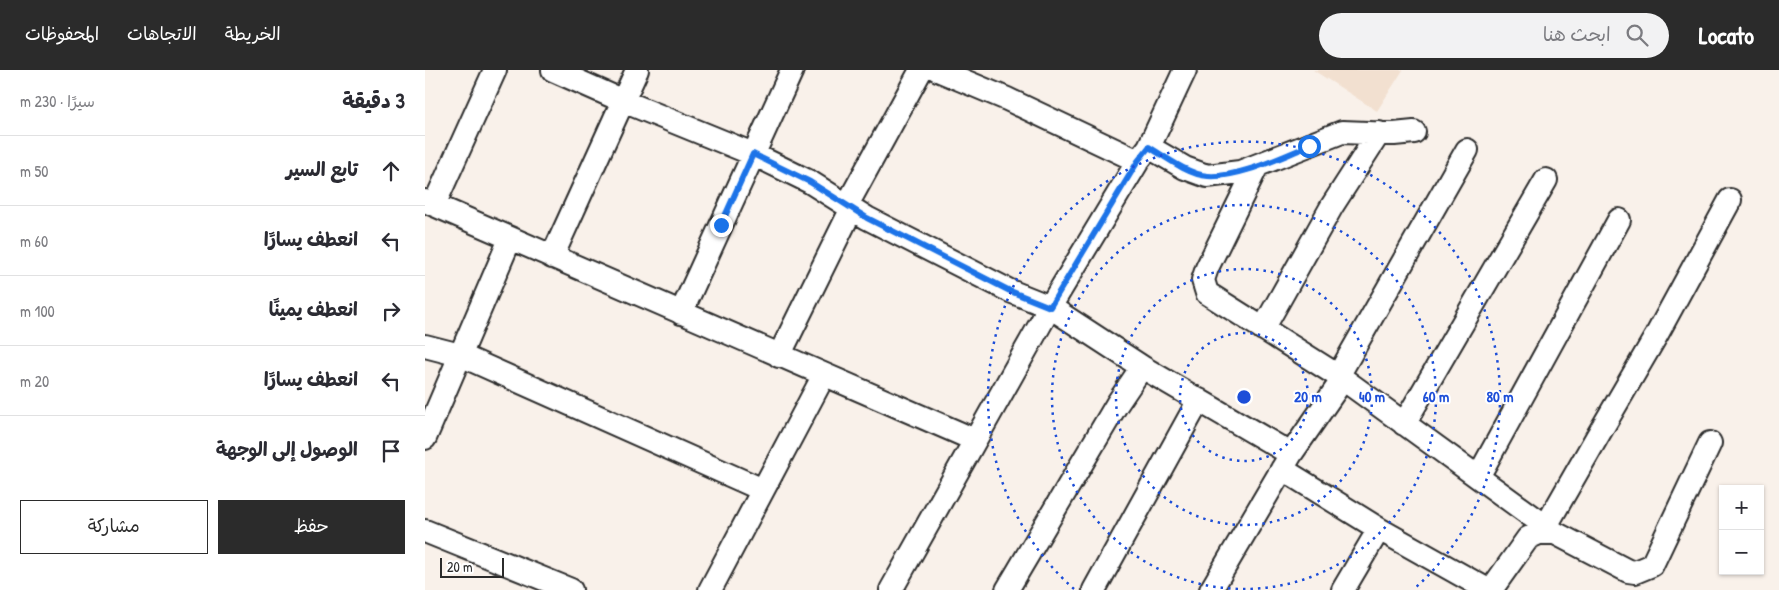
<!DOCTYPE html>
<html lang="ar">
<meta charset="utf-8">
<style>
body{margin:0;font-family:"Patrick Hand","Playpen Sans Arabic",sans-serif;background:#f2f2f3;color:#2b2b33;direction:rtl}
.controls{position:absolute;right:15px;bottom:15px;display:grid;overflow:hidden;border-radius:0px;box-shadow:0 1px 4px #0004}
.controls button{width:45px;height:45px;display:grid;place-items:center;padding:0;border:0;border-bottom:1px solid #e1e1e2;background:#fff;color:#2b2b33;font:25px sans-serif}
.scale{position:absolute;left:15px;bottom:12px;width:64px;box-sizing:border-box;padding-left:5px;border:2px solid #2b2b2b;border-top:0;font-size:14px;line-height:18px;white-space:nowrap;color:#2b2b2b;-webkit-text-stroke:4px #fff;paint-order:stroke}
.stop{position:absolute;width:15px;height:15px;margin:-11px;border:4px solid #1a73e8;border-radius:50%;background:#fff}
.stop.end{background:#1a73e8;border-color:#fff;box-shadow:0 1px 5px #0008}
.list{margin:0;padding:0;list-style:none}
h2{display:flex;justify-content:space-between;align-items:center;height:65px;margin:0;padding:0 20px;font-size:21px}
h2 small{font-size:16px;font-weight:400;color:#7c7c81}
.list li{display:grid;grid-template-columns:32px 1fr auto;gap:15px;align-items:center;box-sizing:border-box;height:70px;padding:0 20px;border-top:1px solid #e1e1e2}
.list b{display:block;font-size:19px;white-space:nowrap}
.list em{font-size:16px;font-style:normal;color:#7c7c81}
.actions{display:flex;gap:10px;padding:15px 20px}
.actions a{flex:1;padding:11px 0;border:1px solid #2b2b2b;border-radius:0px;text-align:center;font-size:18px;color:#2b2b2b}
.actions .main{background:#2b2b2b;color:#fff}
.icon{flex:none;width:28px;height:28px;fill:none;stroke:currentColor;stroke-width:2;stroke-linecap:round;stroke-linejoin:round}
.map{position:relative;flex:none;width:1354px;height:520px;overflow:hidden;direction:ltr}
header{display:flex;align-items:center;gap:30px;box-sizing:border-box;height:70px;padding:0 25px;background:#2b2b2b;color:#fff}
header strong{font-size:24px}
nav{display:flex;gap:28px;margin-inline-start:auto;font-size:18px}
.search{width:350px;height:45px;background:#f2f2f3;display:flex;align-items:center;gap:12px;box-sizing:border-box;padding:0 18px;border-radius:28px;color:#7c7c81;font-size:19px}
main{display:flex}
aside{flex:1;background:#fff}
.map>svg:first-child{display:block}
.built{fill:#f2e0d0}
.lines{fill:none;stroke-linecap:round;stroke-linejoin:round}
.street-casing{stroke:#2b2b2b;stroke-width:26}
.street{stroke:#fff;stroke-width:22}
.route{stroke:#1a73e8;stroke-width:6}
.ring{fill:none;stroke:#1d4ed8;stroke-width:2.5;stroke-dasharray:2.5 5}
.centre{fill:#1d4ed8;stroke:#fff;stroke-width:2.5}
.ring-label{font-size:15px;text-anchor:middle;font-weight:bold;fill:#1d4ed8;stroke:#fff;stroke-width:4;stroke-linejoin:round;paint-order:stroke}
</style>
<header>
<strong>Locato</strong>
<div class="search"><svg class="icon" aria-label="search" viewBox="0 0 24 24"><circle cx="10" cy="10" r="6"/><path d="M15 15l6 6"/></svg>ابحث هنا</div>
<nav><a>الخريطة</a><a>الاتجاهات</a><a>المحفوظات</a></nav>
</header>
<main>
<div class="map">
<svg width="1354" height="520" viewBox="0 0 1354 520">
<rect width="100%" height="100%" fill="#f9f1ea"/>
<filter id="ink" filterUnits="userSpaceOnUse"><feTurbulence type="fractalNoise" baseFrequency=".02" numOctaves="2"/><feDisplacementMap in="SourceGraphic" scale="10" xChannelSelector="R" yChannelSelector="G"/><feConvolveMatrix kernelMatrix="1 2 1 2 8 2 1 2 1" color-interpolation-filters="sRGB"/></filter>
<g filter="url(#ink)">
<!-- built -->
<path class="built" d="M888,0H978L952,41Z"/>
<g class="lines">
<!-- street casing -->
<g class="street-casing">
<path id="street" d="M128,0L198,31L328,84L385,112L442,148L585,221L625,237L717,297L866,384L786,520
M513,0L582,29L713,91
M724,77L760,98L782,106L815,102L917,62L969,64L989,62
M832,96L782,198L778,210L782,223L918,309L1130,463
M0,131L550,370
M9,135L70,0
M422,135L496,0
M127,187L212,0
M256,243L367,0
M838,259L907,136L954,63
M0,276L35,285L338,420
M354,286L427,138
M913,306L1042,80
M979,354L1121,110
M0,368L85,169
M866,384L918,309
M857,399L954,459L1063,520
M1053,407L1194,150
M1121,456L1172,367L1231,266L1305,130
M0,461L146,520
M285,520L399,305
M466,520L625,237L713,91L724,77L760,0
M582,520L692,334L717,297
M669,520L774,330
M918,520L954,459
M1066,520L1103,468L1114,463H1130L1203,501L1210,502L1227,495L1285,373"/>
</g>
<!-- street -->
<use href="#street" class="street"/>
</g>
</g>
<g class="lines" filter="url(#ink)">
<!-- route -->
<path class="route" d="M296,155L328,84L385,112L442,148L585,221L625,237L713,91L724,77C740,87 764,105 783,106C815,108 855,87 884,76"/>
</g>
<!-- distance rings -->
<g class="ring">
<circle cx="819" cy="327" r="64"/>
<circle cx="819" cy="327" r="128"/>
<circle cx="819" cy="327" r="192"/>
<path d="M649 519A256 256 0 1 1 989 519"/>
</g>
<circle cx="819" cy="327" r="8" class="centre"/>
<g class="ring-label">
<text x="883" y="332">20 m</text>
<text x="947" y="332">40 m</text>
<text x="1011" y="332">60 m</text>
<text x="1075" y="332">80 m</text>
</g>
</svg>
<div class="controls">
<button>+</button>
<button>−</button>
</div>
<div class="scale">20 m</div>
<div class="stop" style="left:884px;top:76px"></div>
<div class="stop end" style="left:296px;top:155px"></div>
</div>
<aside>
<h2>3 دقيقة<small>سيرًا · 230 m</small></h2>
<ul class="list">
<li><svg class="icon" aria-label="ahead" viewBox="0 0 24 24"><path d="M12 20V5M6 11l6-6 6 6"/></svg><div><b>تابع السير</b></div><em>50 m</em></li>
<li><svg class="icon" aria-label="left" viewBox="0 0 24 24"><path d="M17 20v-9H6M10 6l-5 5 5 5"/></svg><div><b>انعطف يسارًا</b></div><em>60 m</em></li>
<li><svg class="icon" aria-label="right" viewBox="0 0 24 24"><path d="M7 20v-9h11M14 6l5 5-5 5"/></svg><div><b>انعطف يمينًا</b></div><em>100 m</em></li>
<li><svg class="icon" aria-label="left" viewBox="0 0 24 24"><path d="M17 20v-9H6M10 6l-5 5 5 5"/></svg><div><b>انعطف يسارًا</b></div><em>20 m</em></li>
<li><svg class="icon" aria-label="arrive" viewBox="0 0 24 24"><path d="M6 21V4h12l-3 4 3 4H6"/></svg><div><b>الوصول إلى الوجهة</b></div></li>
</ul>
<div class="actions"><a class="main">حفظ</a><a>مشاركة</a></div>
</aside>
</main>
